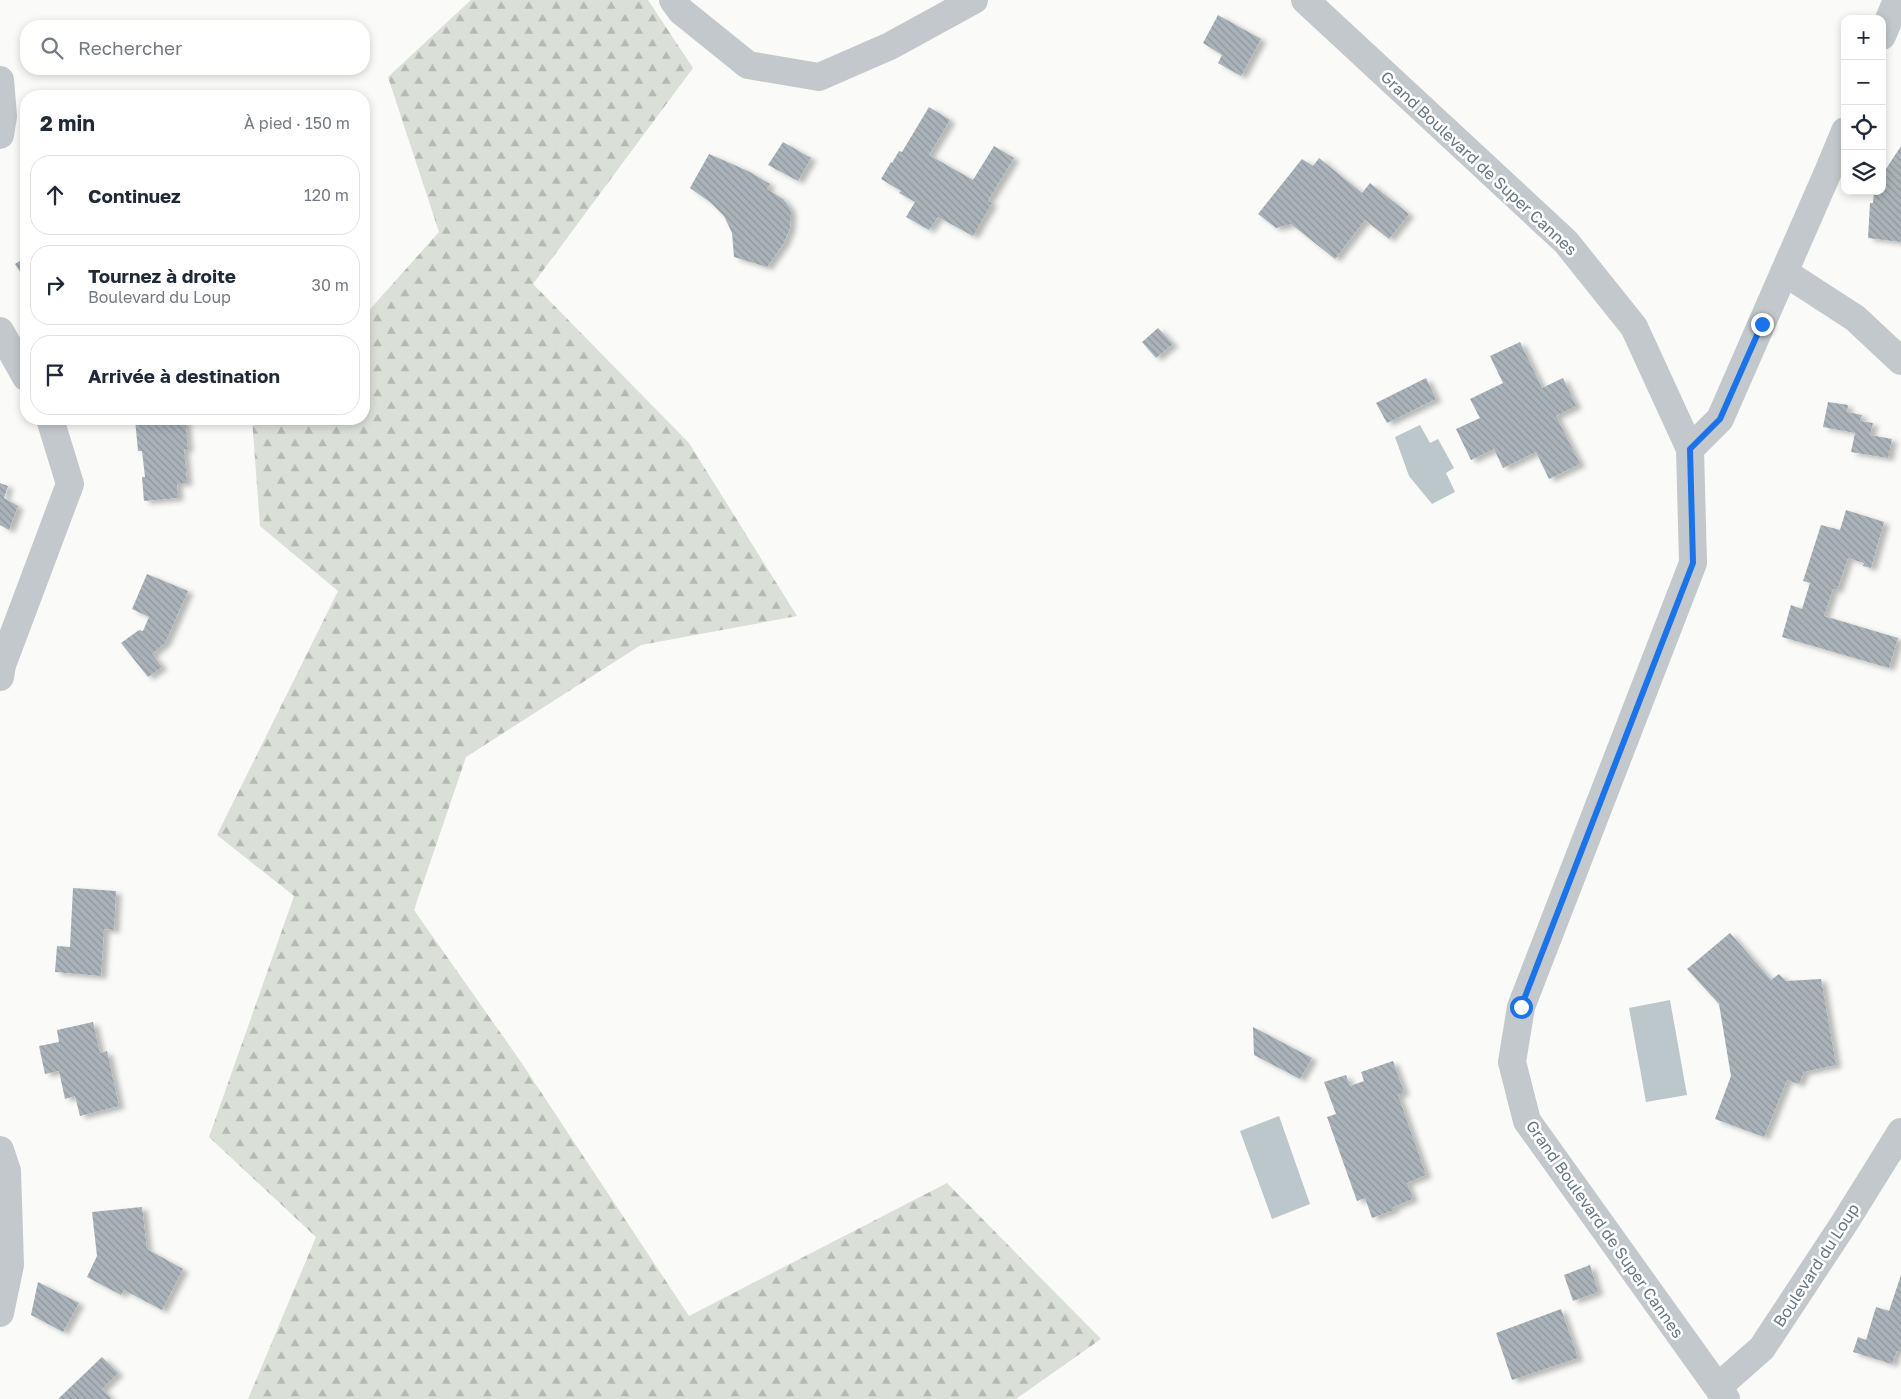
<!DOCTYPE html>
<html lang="fr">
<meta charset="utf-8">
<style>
body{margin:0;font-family:"Golos Text",sans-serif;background:#f2f2f3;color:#1f2937}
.controls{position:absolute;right:15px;top:15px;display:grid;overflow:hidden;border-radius:10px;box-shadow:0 2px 8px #0003}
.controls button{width:45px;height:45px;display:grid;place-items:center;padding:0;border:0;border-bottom:1px solid #e0e1e3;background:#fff;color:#1f2937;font:25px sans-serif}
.stop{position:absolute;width:15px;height:15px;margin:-11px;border:4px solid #1a73e8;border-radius:50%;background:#fff}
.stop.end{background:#1a73e8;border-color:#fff;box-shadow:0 1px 5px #0008}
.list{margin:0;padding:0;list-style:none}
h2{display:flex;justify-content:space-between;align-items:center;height:65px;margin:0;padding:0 20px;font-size:21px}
h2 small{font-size:16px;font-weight:400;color:#747a83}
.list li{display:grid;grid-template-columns:32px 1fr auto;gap:15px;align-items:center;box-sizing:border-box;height:80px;margin:0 10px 10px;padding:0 10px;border:1px solid #e0e1e3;border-radius:20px}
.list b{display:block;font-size:19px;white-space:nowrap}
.list p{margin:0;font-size:16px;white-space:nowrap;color:#747a83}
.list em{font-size:16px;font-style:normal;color:#747a83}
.icon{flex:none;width:28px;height:28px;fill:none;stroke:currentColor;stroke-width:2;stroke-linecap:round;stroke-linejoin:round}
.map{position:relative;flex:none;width:1901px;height:1399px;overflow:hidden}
.search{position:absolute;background:#fff;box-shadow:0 2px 8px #0003;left:20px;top:20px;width:350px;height:55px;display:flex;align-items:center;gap:12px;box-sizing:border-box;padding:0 18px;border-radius:20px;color:#747a83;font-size:19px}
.panel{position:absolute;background:#fff;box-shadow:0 2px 8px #0003;left:20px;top:90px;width:350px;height:335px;border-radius:20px}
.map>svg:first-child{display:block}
.forest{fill:url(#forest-firs)}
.water{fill:#bbc7cb}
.building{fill:url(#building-back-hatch);filter:url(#shadow)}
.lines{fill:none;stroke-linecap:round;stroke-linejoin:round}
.minor{stroke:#c3c8cc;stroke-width:28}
.route{stroke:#1a73e8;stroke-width:6}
.labels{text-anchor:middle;stroke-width:5;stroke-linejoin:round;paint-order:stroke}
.street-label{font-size:16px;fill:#657683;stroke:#fff}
</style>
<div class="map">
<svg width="1901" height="1399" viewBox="0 0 1901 1399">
<defs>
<pattern id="forest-firs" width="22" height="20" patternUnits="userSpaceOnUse" patternTransform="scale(1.25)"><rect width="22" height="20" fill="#dadfd7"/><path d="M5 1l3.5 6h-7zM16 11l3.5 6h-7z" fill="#b4b9b4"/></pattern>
<pattern id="building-back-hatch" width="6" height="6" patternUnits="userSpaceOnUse" patternTransform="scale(1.25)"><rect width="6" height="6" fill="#aab3b9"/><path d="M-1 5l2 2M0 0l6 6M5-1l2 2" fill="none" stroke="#8e969c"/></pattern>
<filter id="shadow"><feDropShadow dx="5.5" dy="3" stdDeviation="2.5" flood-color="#0004"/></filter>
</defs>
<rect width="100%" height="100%" fill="#fafaf8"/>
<!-- forest -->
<path class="forest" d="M471,0H648L693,68L533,284L689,443L797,616L641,645L466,757L414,910L521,1062L689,1316L947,1183L1101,1339L1016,1399H248L316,1237L209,1137L294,896L217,835L338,591L260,526L252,419H364V316L439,232L388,77Z"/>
<!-- water -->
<path class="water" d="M1420,425L1430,443L1438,439L1454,468L1446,473L1455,492L1432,504L1409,476L1395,437Z
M1670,1000L1687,1095L1646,1102L1629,1008Z
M1279,1116L1310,1204L1272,1219L1240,1131Z"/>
<!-- building -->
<path class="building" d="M1218,15L1261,39L1241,76L1218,63L1222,55L1203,43Z
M929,107L950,120L929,155L973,180L994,146L1014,158L988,201L992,203L973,236L938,217L929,230L906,217L915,202L899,193L901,191L881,179L891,162L892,163L899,151L902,152Z
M783,142L811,158L798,181L768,165Z
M1901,146V242L1868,238L1870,203H1873L1874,191H1882V175Z
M709,154L748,171L770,184L767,189L783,199L789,207L791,213L790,228L784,243L767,267L734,257L732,233L724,216L710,202L690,188Z
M1319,158L1362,193L1370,183L1409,214L1389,239L1365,220L1335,259L1291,224L1276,228L1258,214L1302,159L1313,166Z
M26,257V281L15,264Z
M1158,328L1173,344L1156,358L1142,342Z
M1520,342L1542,388L1563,378L1576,406L1556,416L1580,464L1549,479L1536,452L1503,468L1494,449L1471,460L1456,429L1480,418L1470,399L1503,383L1490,356Z
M1426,378L1436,399L1387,423L1376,403Z
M1828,402L1848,405L1847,412L1862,415L1860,421L1873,423L1870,435L1892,439L1888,458L1851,452L1855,433L1823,427Z
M135,419H185L188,449H184L187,483H177L178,498L144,501L142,477H145L142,451H138Z
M0,483L8,486L4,498L18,506L9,530L0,525Z
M1846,510L1884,522L1871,568L1863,566L1864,563L1848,558L1837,590L1833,589L1824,616L1898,638L1889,668L1782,637L1791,605L1802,609L1810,583L1803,581L1821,525L1840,530Z
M147,574L188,591L165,643L152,654L162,667L148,677L121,643L139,630L143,631L149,617L132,609Z
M73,888L116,891L114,930L104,929L101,976L55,972L57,946L70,947Z
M1730,933L1771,980L1779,974L1786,981L1821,979L1836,1065L1804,1072L1799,1084L1787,1080L1764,1137L1715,1119L1731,1076L1719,1004L1687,969Z
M93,1022L100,1053L107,1051L119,1106L80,1116L75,1096L65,1099L59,1071L45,1074L39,1046L59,1042L57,1030Z
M1253,1027L1312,1058L1300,1079L1254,1055Z
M1393,1061L1404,1092L1398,1095L1426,1175L1407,1183L1413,1199L1393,1207L1394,1210L1372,1218L1365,1198L1357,1201L1327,1117L1336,1114L1324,1082L1346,1075L1350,1086L1364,1081L1361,1072Z
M142,1207L147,1249L183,1269L162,1310L124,1290L121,1295L87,1277L97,1256L92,1212Z
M1590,1265L1598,1292L1573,1301L1564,1275Z
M1901,1275V1352L1897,1351L1892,1364L1853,1352L1858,1337L1866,1340L1876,1307L1889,1311Z
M38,1282L79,1303L63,1332L31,1315Z
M1561,1309L1578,1358L1512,1380L1496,1333Z
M102,1357L118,1373L102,1389L112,1399H58Z"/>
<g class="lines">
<!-- minor -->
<path class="minor" d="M673,0L681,11L748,65L819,77L890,46L974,0
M1305,0L1566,242L1634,327L1690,449L1693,563L1521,1007L1512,1062L1527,1121L1726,1399
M1882,36L1897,0
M0,80L3,116L0,135
M1784,272L1855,318L1901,361
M0,331L26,377
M1690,449L1720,419L1828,172L1845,131
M0,677L2,665L70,484L50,419
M0,1150L7,1171L10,1265L0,1313
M1718,1387L1762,1348L1845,1222L1901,1132"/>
</g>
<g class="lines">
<!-- route -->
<path class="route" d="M1521,1007L1693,563L1690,449L1720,419L1762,324"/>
</g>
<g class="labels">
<!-- street labels -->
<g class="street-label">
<text transform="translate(1479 163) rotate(43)" y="6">Grand Boulevard de Super Cannes</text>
<text transform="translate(1605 1229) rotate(55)" y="6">Grand Boulevard de Super Cannes</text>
<text transform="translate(1816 1265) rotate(-57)" y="6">Boulevard du Loup</text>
</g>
</g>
</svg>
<div class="controls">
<button>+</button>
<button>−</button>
<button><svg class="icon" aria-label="locate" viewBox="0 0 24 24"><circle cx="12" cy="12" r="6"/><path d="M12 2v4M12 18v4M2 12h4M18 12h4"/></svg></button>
<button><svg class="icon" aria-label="layers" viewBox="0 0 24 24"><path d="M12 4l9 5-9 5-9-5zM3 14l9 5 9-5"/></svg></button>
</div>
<div class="stop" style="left:1521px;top:1007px"></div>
<div class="stop end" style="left:1762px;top:324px"></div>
<div class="search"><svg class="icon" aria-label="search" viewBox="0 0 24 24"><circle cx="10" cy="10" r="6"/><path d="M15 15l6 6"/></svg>Rechercher</div>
<section class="panel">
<h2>2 min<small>À pied · 150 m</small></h2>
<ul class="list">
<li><svg class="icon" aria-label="ahead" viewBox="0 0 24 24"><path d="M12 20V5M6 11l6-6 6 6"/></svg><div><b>Continuez</b></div><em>120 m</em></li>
<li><svg class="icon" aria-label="right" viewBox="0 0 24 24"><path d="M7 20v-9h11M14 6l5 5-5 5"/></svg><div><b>Tournez à droite</b><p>Boulevard du Loup</p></div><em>30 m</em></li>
<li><svg class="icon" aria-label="arrive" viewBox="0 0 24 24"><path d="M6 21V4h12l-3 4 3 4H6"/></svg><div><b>Arrivée à destination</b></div></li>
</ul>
</section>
</div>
